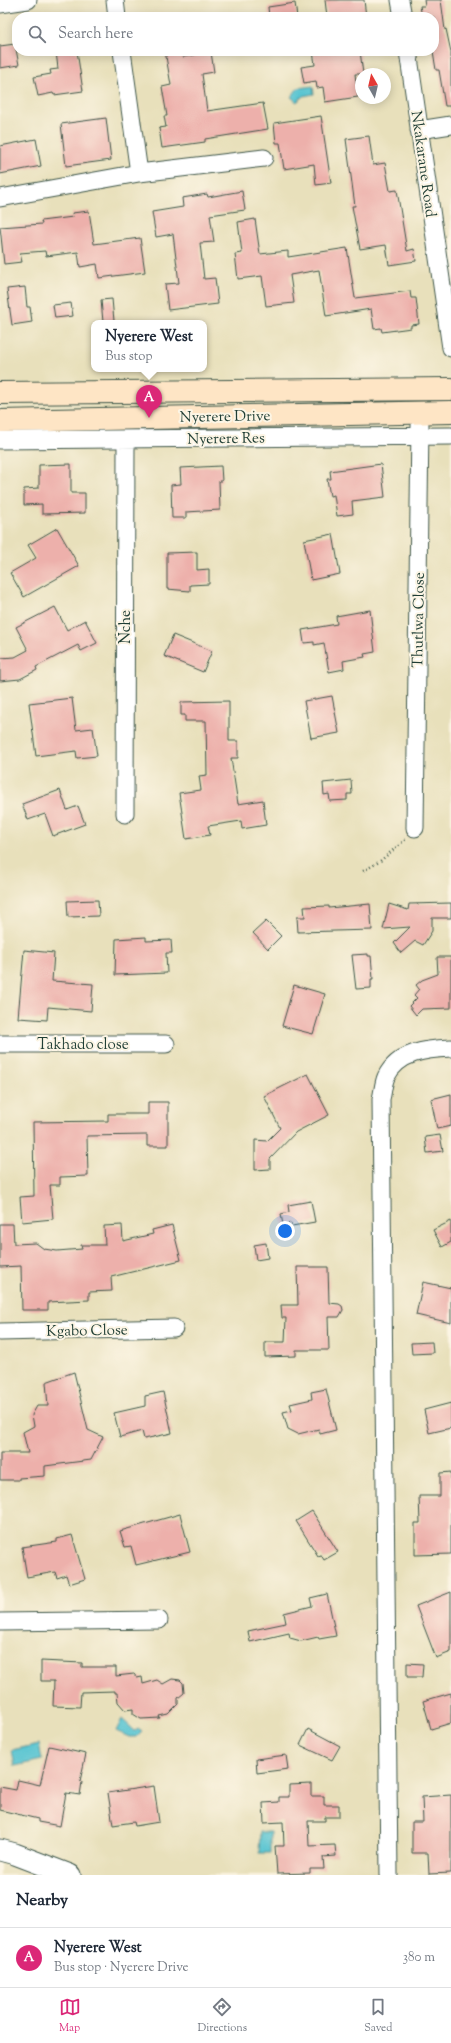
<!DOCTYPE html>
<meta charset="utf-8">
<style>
body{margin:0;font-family:"Sorts Mill Goudy",serif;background:#f2f2f3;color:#1f2937}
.compass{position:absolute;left:355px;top:68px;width:36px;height:36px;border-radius:50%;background:#fff;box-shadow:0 2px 10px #0003;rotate:352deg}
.you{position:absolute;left:285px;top:1231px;width:14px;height:14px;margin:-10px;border:3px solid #fff;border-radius:50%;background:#1a73e8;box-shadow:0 0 0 6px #1a73e833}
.badge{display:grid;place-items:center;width:26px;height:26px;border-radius:50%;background:#db2777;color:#fff;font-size:13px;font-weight:700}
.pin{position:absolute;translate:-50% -33px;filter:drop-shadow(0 1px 2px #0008)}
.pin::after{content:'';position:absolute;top:21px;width:14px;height:12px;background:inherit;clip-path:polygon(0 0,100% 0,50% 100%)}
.popup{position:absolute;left:91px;top:320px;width:116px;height:52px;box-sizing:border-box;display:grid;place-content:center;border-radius:8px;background:#fff;filter:drop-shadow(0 1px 3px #0005);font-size:13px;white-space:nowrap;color:#747a83}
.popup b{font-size:15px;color:#1f2937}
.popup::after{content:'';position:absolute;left:50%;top:100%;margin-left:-8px;border:8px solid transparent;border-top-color:#fff}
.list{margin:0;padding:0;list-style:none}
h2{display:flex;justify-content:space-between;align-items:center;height:52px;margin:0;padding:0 16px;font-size:17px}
h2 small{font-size:13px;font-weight:400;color:#747a83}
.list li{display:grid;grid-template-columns:26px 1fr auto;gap:12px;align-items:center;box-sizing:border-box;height:60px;padding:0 16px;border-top:1px solid #e0e1e3}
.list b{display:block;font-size:15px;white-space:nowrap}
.list p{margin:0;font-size:13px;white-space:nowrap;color:#747a83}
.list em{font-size:13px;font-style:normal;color:#747a83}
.icon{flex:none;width:22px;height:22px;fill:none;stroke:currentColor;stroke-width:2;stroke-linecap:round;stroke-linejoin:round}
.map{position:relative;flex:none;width:451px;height:1875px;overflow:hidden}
.search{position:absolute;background:#fff;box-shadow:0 2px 10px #0003;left:12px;right:12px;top:12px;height:44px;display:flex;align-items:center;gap:10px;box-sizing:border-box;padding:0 14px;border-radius:16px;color:#747a83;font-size:15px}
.sheet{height:112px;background:#fff}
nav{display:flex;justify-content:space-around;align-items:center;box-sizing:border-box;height:56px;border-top:1px solid #e0e1e3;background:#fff;font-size:11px;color:#747a83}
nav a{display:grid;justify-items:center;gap:2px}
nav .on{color:#db2777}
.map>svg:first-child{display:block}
.water{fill:#58c4d1;stroke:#3c8082}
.building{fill:#edb0ab}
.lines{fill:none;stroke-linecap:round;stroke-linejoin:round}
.minor-casing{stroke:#3d5548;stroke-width:19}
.tertiary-casing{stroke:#3d5548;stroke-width:23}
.secondary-casing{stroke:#3d5548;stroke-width:24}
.path{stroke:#3d5548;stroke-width:2.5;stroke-dasharray:1 3;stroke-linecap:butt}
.minor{stroke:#fff;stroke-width:17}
.tertiary{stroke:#fff;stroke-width:21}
.secondary{stroke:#fee5c5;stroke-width:22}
.labels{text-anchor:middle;stroke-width:4;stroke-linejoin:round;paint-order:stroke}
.street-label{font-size:15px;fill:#1f3d34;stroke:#fcf5e5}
</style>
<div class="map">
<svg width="451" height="1875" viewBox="0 0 451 1875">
<rect width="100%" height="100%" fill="#fcf5e5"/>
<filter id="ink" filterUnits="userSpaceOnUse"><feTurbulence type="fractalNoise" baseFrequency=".025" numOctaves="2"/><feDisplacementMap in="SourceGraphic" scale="8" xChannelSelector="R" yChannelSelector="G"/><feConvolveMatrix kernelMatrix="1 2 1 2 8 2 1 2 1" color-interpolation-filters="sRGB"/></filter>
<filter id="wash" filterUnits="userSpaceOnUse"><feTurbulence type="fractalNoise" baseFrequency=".012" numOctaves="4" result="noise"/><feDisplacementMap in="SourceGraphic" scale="16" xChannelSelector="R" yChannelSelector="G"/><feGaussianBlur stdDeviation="0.9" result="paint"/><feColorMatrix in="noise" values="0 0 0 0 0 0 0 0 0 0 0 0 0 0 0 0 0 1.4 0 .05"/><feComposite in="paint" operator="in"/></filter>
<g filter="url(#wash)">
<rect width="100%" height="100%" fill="#e8e0bb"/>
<!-- water -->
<path class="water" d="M313,86L314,94L303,96L297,102L291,97L298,88Z
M122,1719L135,1731L138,1729L142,1732L137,1737H129L116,1731Z
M39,1744L42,1760L15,1766L12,1750Z
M260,1832H270V1853H259Z"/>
<g id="blocks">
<!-- building -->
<path class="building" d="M325,0H364L366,17H327Z
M424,0H441L445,30L446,29L451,52V106H445L439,70H436L433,51L434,17H422L420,6H425Z
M295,3L297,17H269L268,7Z
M15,44L19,65L0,68V46Z
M56,51H77L83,91L54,95L53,93L38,96L34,77L51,74L50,70L58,69Z
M165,51H182L183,57L211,52L214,72L202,74L207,111L263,103L268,129L205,139V142L162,148L159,128L166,127L164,116H167L162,87L171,85Z
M313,51H360L363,74H355L358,97L325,102L323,87L317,88L316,81L304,83L301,67L315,65Z
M321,116L331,183L316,185L314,164L284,169L280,143H276L274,123Z
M106,118L111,160L66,166L61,124Z
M369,136L373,165L385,163L390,191L397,190L407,251L414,249L416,261L389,265L386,245L360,249L352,206H355L346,139Z
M36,139L41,166L0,174V146Z
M242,191L245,210L210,215L214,242L200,243L204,279L215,278L218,304L168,310L165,284L179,283L173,234L156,237L152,212L183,207L182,198L207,194L208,197Z
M89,211L94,244L140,238L145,272L99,278L97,264L80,267L78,252L46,256L45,251L20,253L22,262L4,264L0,227L42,224L41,221L73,217L72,213Z
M255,219L260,254L288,251V257L347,248L355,298L410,291L411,298H416L419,324L411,325V328L382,332L381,328L374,329L371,309L326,316L319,270L290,275L294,303L266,306L262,276L238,279L235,254L242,253L238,222Z
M25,287L27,307H30L32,322L12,325L7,289Z
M112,299L114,321L103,322L101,300Z
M71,303L73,316L55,318L53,305Z
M71,464V493H85V513L42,514V504L24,505V489L39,488V465Z
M381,464L385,497L352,501L353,514L337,516L334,495L330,496L327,479H331L330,471Z
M221,466L222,481H219L220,510L186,512V518H172L171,485L181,484L180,468Z
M57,528L79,566L24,597L10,573L36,558L28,545Z
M333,534L340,574L311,580L304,540Z
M197,552V570L209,569V584L190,585V591L167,589V553Z
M55,607L67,630L85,620L97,643L81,651L78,645L36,667L37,670L20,679L0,681V658L15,657L28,650L16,627Z
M370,610L375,652L364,654L365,657L343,661L344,669L329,672L324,643L314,645V642L304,643L302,630L337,624L336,616Z
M173,635L212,651L203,672L164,656Z
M332,696L339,733L311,738L304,701Z
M72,698L76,730L93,728L97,756L77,758L76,751L36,756L29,703Z
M229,701V741H238V758H231L238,804L263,800L266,825L242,829L241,821L208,826L210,835L186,839L179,793L201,790L199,776L207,775L206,721H185V715H181V702Z
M351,780L352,794H347V800L330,801L329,794L324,795L323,783Z
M60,790L67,810L78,806L85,824L53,836L45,814L28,820L22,804Z
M98,900L99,916L68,917L67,901Z
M451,903V918H432V931L423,945L415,941L401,953L394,943L410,927L383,929L389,904L408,910L409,904Z
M370,904L372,930L298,932L297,917H305L304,907L329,906V908Z
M266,921L281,936L268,949L253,933Z
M146,937V941L171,940L172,953H166L167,973L115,975L116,939Z
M24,950L54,953L52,981L93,984L91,1011L48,1007L47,1020L18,1018Z
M368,954V956H371L373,979H371V988L356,989L352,955Z
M437,957H451V1008L422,1009L416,1015L409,1006L417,998L414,995L419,989L416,985L422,980L438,974Z
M294,985L325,994L313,1034L282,1026Z
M308,1074L329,1115L296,1132L270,1159V1169L255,1170V1140L267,1141L280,1128L264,1096Z
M451,1094V1126L437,1129L431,1099Z
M148,1102H168V1146H147V1135L87,1136L88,1176L60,1177V1185H50L53,1219L22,1222L20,1197L34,1196L33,1122L108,1121V1114H148Z
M440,1135L443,1151L427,1153L425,1137Z
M311,1201L315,1222L292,1226L291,1223L283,1225L281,1214L289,1212L288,1205Z
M451,1221V1242L442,1247L433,1230Z
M0,1224H13L14,1244L36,1243L44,1249L57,1251L82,1249L81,1245H105L104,1226L122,1225L123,1241L153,1234L152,1230L172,1225L181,1260L111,1277L112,1291L89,1292V1300L48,1302V1310H22L21,1266L0,1267Z
M266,1243L268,1258L256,1260L254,1245Z
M297,1267H328L329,1303L339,1304L342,1306L343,1310L339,1317H328L329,1350H296V1356L265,1357V1342H285L286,1318H282L281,1305H298Z
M423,1282L451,1288V1323L416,1315Z
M432,1342L433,1353L412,1354L411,1343Z
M74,1372L88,1430L103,1437L91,1460L45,1466V1476L19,1478V1480H0V1453H28L23,1432L34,1426L32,1415L37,1406H48L46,1382Z
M326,1389L336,1430L320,1434L319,1429L298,1434L288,1429L283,1412L292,1410L290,1404L312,1399L311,1392Z
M163,1392L172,1433L144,1439L142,1431L120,1437L114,1413L145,1406V1396Z
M451,1403V1428L429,1433L424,1410Z
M451,1472V1554L415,1555V1523H420L419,1496H440V1473Z
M312,1511L338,1552L324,1560L321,1555L318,1556L296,1521Z
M180,1514L190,1552L136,1565L131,1546L125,1547L120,1531Z
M72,1535L85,1579L69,1584L66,1575L57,1578L55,1572L27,1577L22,1547L57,1542V1539Z
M451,1592V1652L436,1658L416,1606Z
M327,1594L336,1636L319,1639L318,1637L301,1641L290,1638L289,1633L250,1642L248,1631L286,1623L284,1613L312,1606L310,1598Z
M41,1661L82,1663V1667H116V1676L134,1674L137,1678L142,1677L143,1684L157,1680L163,1684L172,1679L180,1680L183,1683L184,1693L178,1698V1704L168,1714L159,1716L160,1718L141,1719L133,1714V1709L125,1710L118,1702L117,1693H115V1691L81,1692L80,1707L53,1706L54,1681H41Z
M407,1663L423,1664L422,1677H407Z
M451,1693V1723L431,1729L423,1701Z
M308,1729L340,1746L332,1760L300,1745Z
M49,1746L86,1754L80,1781L82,1782L80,1795L66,1793L60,1826L38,1822V1819L0,1810V1787L16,1790L18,1780L40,1785Z
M286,1755L288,1769L257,1773L256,1759Z
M311,1784V1796H324V1805H339V1817H325V1821H308L309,1846L335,1845L336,1856L323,1857L324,1869H310V1873L277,1874L275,1846H284L283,1822L264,1823L263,1803L279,1802V1797H289V1785Z
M154,1786L159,1822L135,1826L134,1822L113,1825L108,1793Z
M451,1795V1873L429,1874L428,1853H412V1822H423L422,1797Z"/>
</g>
</g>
<g filter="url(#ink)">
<use href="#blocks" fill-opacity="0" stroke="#3d5548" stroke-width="1"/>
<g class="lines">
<!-- minor casing -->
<g class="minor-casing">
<path id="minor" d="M115,0L117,17
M400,0L403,17
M0,4L28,0
M122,51L139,173
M408,51L451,348
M419,130L451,125
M0,198L139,173L264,158
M0,440L451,436
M125,814L126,440
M415,828L420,425
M0,1044H166
M0,1332L174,1328
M0,1622L159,1620
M389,1875L381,1099C383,1092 383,1084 386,1077C398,1052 426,1049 451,1048"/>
</g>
<!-- tertiary casing -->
<g class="tertiary-casing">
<path id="tertiary" d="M0,1850L15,1854L70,1875"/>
</g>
<!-- secondary casing -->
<g class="secondary-casing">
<path id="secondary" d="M0,393L451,389
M0,421L451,412"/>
</g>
<!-- path -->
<path class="path" d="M363,871L379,862L406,839"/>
<!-- minor -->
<use href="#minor" class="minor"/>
<!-- tertiary -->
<use href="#tertiary" class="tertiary"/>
<!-- secondary -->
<use href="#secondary" class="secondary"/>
</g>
</g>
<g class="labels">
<!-- street labels -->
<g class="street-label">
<text transform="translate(424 164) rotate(82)" y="5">Nkakarane Road</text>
<text transform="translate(225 416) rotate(-1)" y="5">Nyerere Drive</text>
<text transform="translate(226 438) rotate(-1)" y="5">Nyerere Res</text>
<text transform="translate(418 620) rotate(-89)" y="5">Thutlwa Close</text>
<text transform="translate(125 627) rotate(-90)" y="5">Nche</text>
<text x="83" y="1049">Takhado close</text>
<text transform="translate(87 1330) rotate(-1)" y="5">Kgabo Close</text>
</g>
</g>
</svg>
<svg class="compass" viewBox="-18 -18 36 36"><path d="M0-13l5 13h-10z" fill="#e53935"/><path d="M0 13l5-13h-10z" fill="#747a83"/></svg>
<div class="you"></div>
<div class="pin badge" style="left:149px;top:418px">A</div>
<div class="popup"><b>Nyerere West</b>Bus stop</div>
<div class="search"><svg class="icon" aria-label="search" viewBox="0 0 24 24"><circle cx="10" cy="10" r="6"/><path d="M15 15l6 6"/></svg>Search here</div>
</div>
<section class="sheet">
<h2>Nearby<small></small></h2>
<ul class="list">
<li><span class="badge">A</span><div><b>Nyerere West</b><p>Bus stop · Nyerere Drive</p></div><em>380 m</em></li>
</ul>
</section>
<nav>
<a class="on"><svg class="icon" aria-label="map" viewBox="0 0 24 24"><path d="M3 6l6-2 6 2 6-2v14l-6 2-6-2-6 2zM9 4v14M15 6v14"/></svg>Map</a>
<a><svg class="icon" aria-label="directions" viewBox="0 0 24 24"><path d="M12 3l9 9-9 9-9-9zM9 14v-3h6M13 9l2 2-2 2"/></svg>Directions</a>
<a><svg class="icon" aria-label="saved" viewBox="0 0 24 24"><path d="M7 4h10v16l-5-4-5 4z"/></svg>Saved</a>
</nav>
